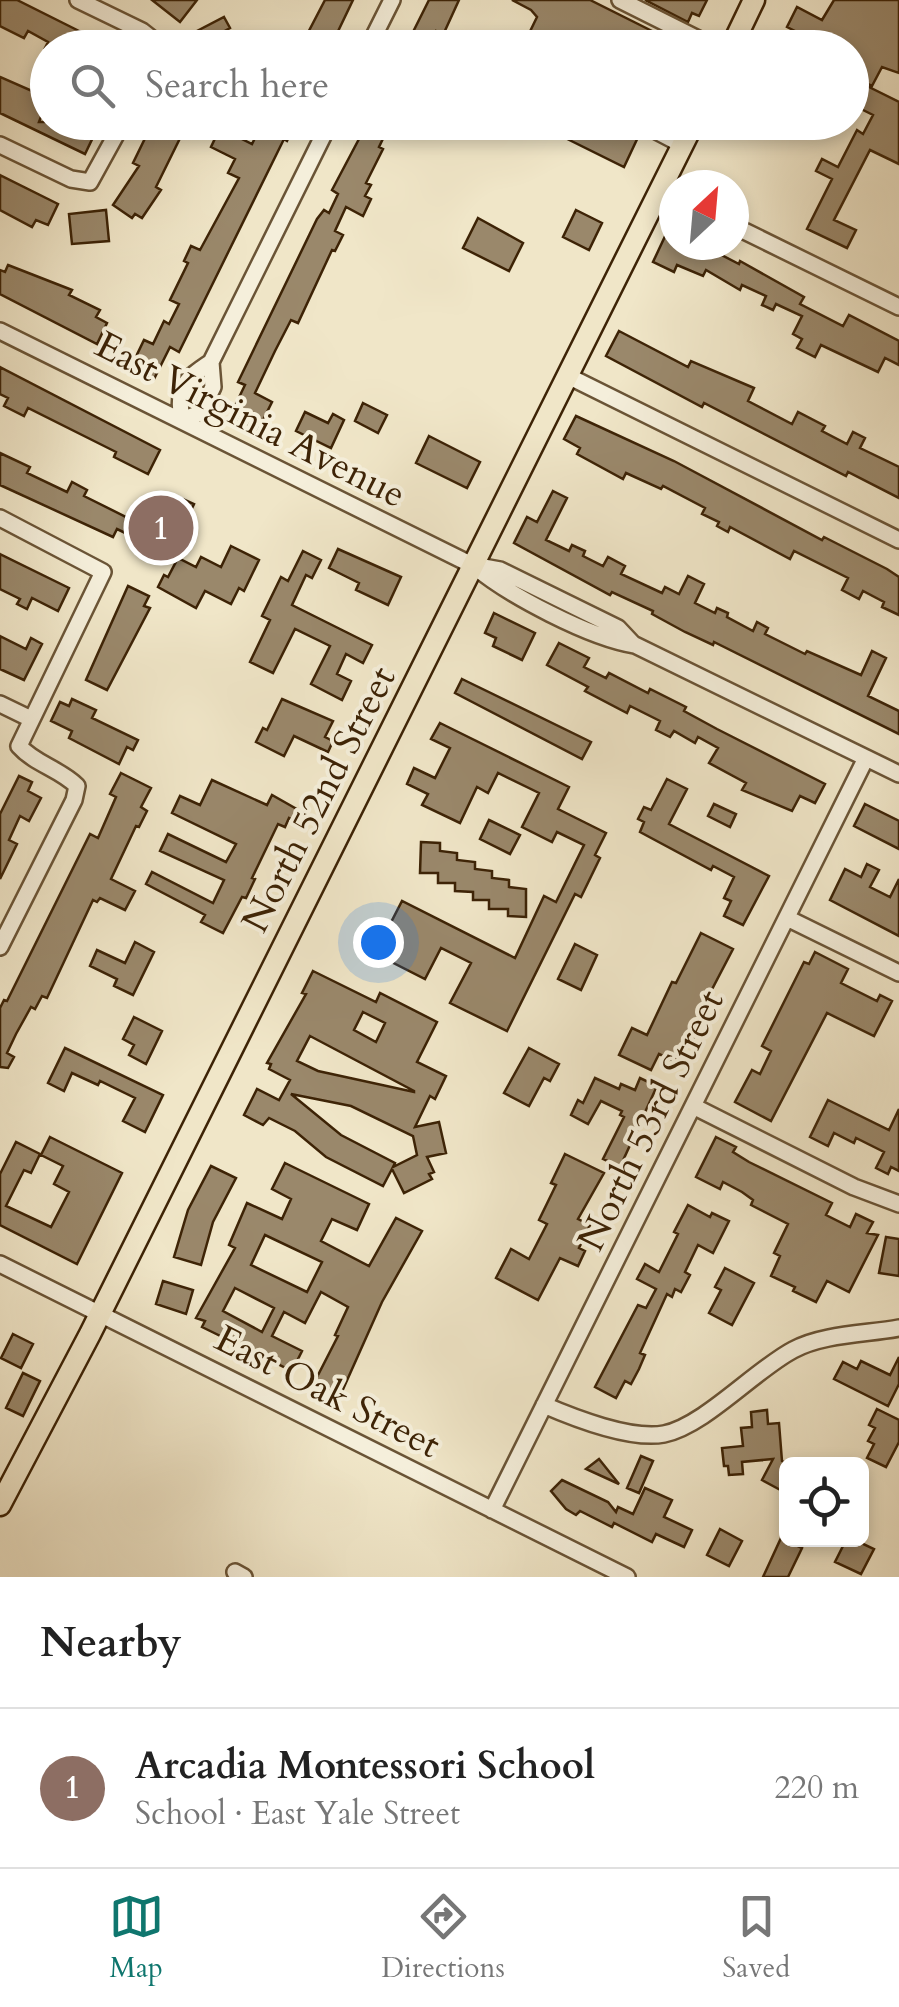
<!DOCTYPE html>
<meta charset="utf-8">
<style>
body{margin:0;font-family:Cardo,serif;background:#f6f6f6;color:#222}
.controls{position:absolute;right:30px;bottom:30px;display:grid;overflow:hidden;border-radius:15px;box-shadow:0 5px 15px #0003}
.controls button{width:90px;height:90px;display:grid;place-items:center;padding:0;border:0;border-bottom:2px solid #e0e0e0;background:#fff;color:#222;font:50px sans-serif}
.compass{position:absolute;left:659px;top:170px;width:90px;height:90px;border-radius:50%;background:#fff;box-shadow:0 5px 15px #0003;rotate:26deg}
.you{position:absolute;left:378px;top:942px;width:35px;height:35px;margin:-25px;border:8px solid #fff;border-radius:50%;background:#1a73e8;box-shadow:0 0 0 15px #1a73e833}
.badge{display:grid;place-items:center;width:65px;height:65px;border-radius:50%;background:#0f766e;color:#fff;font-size:32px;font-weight:700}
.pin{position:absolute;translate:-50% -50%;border:5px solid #fff;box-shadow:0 2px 10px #0006}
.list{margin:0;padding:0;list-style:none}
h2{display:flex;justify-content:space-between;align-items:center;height:130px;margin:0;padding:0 40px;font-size:42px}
h2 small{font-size:32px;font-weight:400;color:#767676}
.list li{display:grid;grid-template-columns:65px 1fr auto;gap:30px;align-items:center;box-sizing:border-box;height:160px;padding:0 40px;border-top:2px solid #e0e0e0}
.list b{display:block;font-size:38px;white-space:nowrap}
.list p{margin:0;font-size:32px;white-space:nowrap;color:#767676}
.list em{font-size:32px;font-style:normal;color:#767676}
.icon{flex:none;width:55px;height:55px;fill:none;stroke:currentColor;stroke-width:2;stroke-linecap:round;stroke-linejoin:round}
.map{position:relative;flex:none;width:899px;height:1577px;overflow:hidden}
.search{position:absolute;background:#fff;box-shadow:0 5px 15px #0003;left:30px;right:30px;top:30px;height:110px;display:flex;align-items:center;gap:25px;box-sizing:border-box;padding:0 35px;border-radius:55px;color:#767676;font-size:38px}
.sheet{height:290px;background:#fff}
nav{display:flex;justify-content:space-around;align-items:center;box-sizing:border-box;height:140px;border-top:2px solid #e0e0e0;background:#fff;font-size:28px;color:#767676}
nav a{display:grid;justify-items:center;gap:5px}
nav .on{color:#0f766e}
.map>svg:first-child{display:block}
.building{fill:#9a886b;stroke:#3d2306;stroke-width:2.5;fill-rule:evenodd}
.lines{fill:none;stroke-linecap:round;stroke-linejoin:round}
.minor-casing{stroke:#6a5436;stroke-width:20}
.major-casing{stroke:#3d2306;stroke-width:25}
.minor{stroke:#f5efdb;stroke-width:15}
.major{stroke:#f0e6c8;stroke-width:20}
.labels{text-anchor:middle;stroke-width:8;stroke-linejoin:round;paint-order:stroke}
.street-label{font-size:38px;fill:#3d2306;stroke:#f5efdb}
</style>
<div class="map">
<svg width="899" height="1577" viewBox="0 0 899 1577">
<rect width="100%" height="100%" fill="#f0e6c8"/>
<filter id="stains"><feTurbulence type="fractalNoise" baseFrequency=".002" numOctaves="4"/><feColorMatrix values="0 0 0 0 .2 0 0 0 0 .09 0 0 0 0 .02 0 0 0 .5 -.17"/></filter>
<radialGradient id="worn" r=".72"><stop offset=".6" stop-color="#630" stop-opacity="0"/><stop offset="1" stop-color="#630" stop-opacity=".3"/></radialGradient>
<!-- building -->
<path class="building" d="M0,0H17L113,48H45L48,42L28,31L24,38L0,26Z
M152,0H197L180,22Z
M325,0H353L330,48H300Z
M429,0H459L443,35L436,31L428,48H405Z
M512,0H590L686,48H522L537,17L531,10Z
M645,0H707L699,16L692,13L688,22Z
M834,0H899V73L882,67L872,86L852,77V48H809L813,40L787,27L797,7L822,20Z
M224,17L230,28L223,32L231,48H206L197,31Z
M0,77L48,98L39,122H78L96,131L85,154L0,113Z
M865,85L899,102V164L870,150L834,220L856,230L847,248L807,229L832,179L816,171L822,159L838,167L857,130L863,134L873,115L855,106Z
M153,122H188L156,187L161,190L142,218L135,214L132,218L113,205L139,166L133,163Z
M263,122H296L287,141L284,139L179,352L170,347L154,379L131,367L144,340L153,344L164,321L169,324L179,304L170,300L188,263L184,261L191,246L200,250L239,178L228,173L235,159L211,147L220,128L252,144Z
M368,122H391L379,147L383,149L366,183L371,185L365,196L371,199L363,216L346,207L335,231L343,235L335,251L332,250L298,323L291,320L275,351L255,393L272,402L258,430L230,416L245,385L238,382L317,219L324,210L329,213L338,194L332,190Z
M533,122H615L639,135L624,167Z
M0,175L58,204L48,225L36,220L32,227L0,210Z
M106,210L109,241L72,244L69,214Z
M576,210L602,223L589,250L563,237Z
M674,217V245H692L702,250L704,246L739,264L740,261L804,297L800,304L843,326L849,315L899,341V365L885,358L878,372L821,345L815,357L797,348L802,339L793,334L802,316L776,304L773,310L762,305L766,296L742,285L740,290L706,270L703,276L677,265L674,272L653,262Z
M478,218L523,243L509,271L463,248Z
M8,265L72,290L69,295L100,310L96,317L107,323L97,344L0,294V270L5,272Z
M619,331L688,367L691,361L754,388L748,401L792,424L798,412L825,426L822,431L847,444L853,432L865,438L860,448L899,467V498L848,472L846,476L704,403L702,407L606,356Z
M0,367L160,450L148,474L114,457L116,452L28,408L24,416L4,406L8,398L0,394Z
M363,403L387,415L378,433L355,421Z
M305,412L328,423L333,414L344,420L331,448L296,431Z
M576,416L674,461L822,540L824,537L887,569L899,577V615L882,607L884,602L863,591L859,599L842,590L848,578L794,551L790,559L730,527L728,532L717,526L719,522L702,514L705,508L663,486L661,489L626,473L623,479L577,454L580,448L564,439Z
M429,436L480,462L467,488L416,463Z
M0,453L30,467L27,473L67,492L72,482L87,490L84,496L140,524L148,508L166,517L176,496L194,504L174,546L152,536L148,544L117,529L113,537L0,485Z
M553,491L567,498L546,540L569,551L572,545L585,551L583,556L603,566L608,557L625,566L621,574L662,593L665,587L679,594L688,576L704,584L695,603L715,613L717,608L728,613L727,617L753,631L757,622L768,628L765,634L805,654L807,651L861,675L872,651L886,658L868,696L899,711V734L714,642L713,645L685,632L652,614L653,611L612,592L610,595L514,543L527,517L537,522Z
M231,546L259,560L244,591L239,588L231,604L205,591L196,608L158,587L164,575L168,577L178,558L196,567L201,557L221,567Z
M338,549L401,577L388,605L356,590L359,583L329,568Z
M303,551L321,560L312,578L306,575L292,605L372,645L363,663L346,654L337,674L351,681L342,700L311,684L330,646L295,629L273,673L250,662L270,620L262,616L281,577L288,581Z
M0,554L69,588L58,611L32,598L27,609L17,604L20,599L0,589Z
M128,586L149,596L144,606L150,608L107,690L86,680Z
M494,613L535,633L522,660L493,646L496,638L485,633Z
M0,636L26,649L31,638L42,644L24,680L0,669Z
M559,643L589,658L584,667L606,678L609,673L648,693L650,689L686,707L684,711L717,729L825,784L815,803L800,796L792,811L742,790L746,783L709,763L718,748L698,737L695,743L674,731L670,737L656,730L660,721L630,706L627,713L585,691L588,687L547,665Z
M462,679L591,742L582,759L455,693Z
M72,699L96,710L92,718L138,740L133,750L127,747L119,764L69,738L72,731L51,721L60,702L69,706Z
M282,699L333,721L325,737L333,741L328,752L294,736L284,756L256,742L263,728L267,730Z
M440,723L569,787L558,809L606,833L595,855L600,858L581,897L575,894L507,1031L450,1003L471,963L441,948L425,979L368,950L380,929L386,932L402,901L515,958L544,896L556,902L584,845L557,832L552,842L522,827L539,793L498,773L488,793L477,787L460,823L422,805L428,794L407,784L414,768L435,778L450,748L431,739Z
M121,773L151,788L141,807L147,811L139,827L136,826L111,879L135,891L125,910L100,898L97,902L93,900L47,998L42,996L35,1009L31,1007L16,1034L7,1053L14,1057L8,1068L0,1067V1008L4,1000L7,1001L90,834L98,838L116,797L110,794Z
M19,776L32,782L28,791L41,798L29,821L20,816L9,840L17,844L0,879V814Z
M667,779L687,789L669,824L769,876L743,925L724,916L731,901L724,898L734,877L713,866L711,870L640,832L644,822L638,819L644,807L651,810Z
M212,780L267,805L272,795L309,816L305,826L289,818L285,827L278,824L252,878L255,879L246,898L242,897L223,933L201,922L205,915L146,884L152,872L213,903L224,880L160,851L168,834L226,862L236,844L172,813L180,796L200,805Z
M714,804L736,814L730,827L708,816Z
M865,804L899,821V849L854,826Z
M489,820L520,835L510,854L480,839Z
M421,842L440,843V851L457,853V860L475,862V869L492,871V878L509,880V887L526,889V917L508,916V909H489V900H473V892L455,891V883H438V873H420Z
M867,864L879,870L870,887L890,897L899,879V936L830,900L845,869L861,877Z
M701,933L733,949L696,1020L701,1022L694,1037L687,1034L674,1061L659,1054L651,1070L619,1055L632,1028L647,1035L672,982L676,983Z
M135,942L154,952L133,995L114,986L117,979L90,966L97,950L125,963Z
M575,944L597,955L581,990L558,979Z
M815,952L848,969L841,983L877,1001L880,995L892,1001L874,1036L827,1013L771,1121L735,1102L752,1070L760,1074L771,1051L762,1046L804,962L809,964Z
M313,971L376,1002L380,993L437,1022L417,1062L446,1076L435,1099L430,1096L415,1127L439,1122L446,1153L427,1157L434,1172L429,1174L432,1179L404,1193L392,1169L383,1186L326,1157L295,1131L269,1118L263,1125L244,1115L257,1089L279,1100L290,1080L269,1069L271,1064L267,1063L306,994L302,993ZM363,1012L385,1023L376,1042L354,1030ZM310,1036L414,1091V1092L318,1071L297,1061ZM291,1094L351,1106L413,1136L417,1155L393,1167L395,1163L341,1135Z
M134,1017L162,1031L146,1064L129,1055L134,1045L123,1039Z
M65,1048L163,1095L145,1132L123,1121L135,1098L100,1081L98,1085L72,1073L64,1091L48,1083Z
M529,1048L559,1064L550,1081L544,1078L529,1106L504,1093Z
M595,1078L619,1089L621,1084L635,1090L640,1078L657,1086L620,1167L603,1159L624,1117L620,1115L622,1111L601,1101L588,1124L571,1115L578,1100L583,1103Z
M828,1100L889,1130L899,1109V1171L891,1167L888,1174L876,1168L884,1152L856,1138L854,1143L834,1133L828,1146L810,1137Z
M50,1137L122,1173L77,1264L0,1225V1174L16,1142L40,1154L31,1173L24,1170L6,1206L51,1227L69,1192L54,1184L63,1166L41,1155Z
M716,1137L736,1147L733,1152L749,1162L832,1203L826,1215L850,1227L856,1214L873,1222L867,1233L878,1235L849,1292L827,1281L816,1302L793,1291L795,1287L771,1276L780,1256L774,1253L788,1224L751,1205L753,1200L742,1192L723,1182L720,1189L696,1177Z
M565,1154L604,1173L578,1219L590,1225L579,1248L585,1251L578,1266L560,1258L538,1300L496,1278L511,1249L529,1259L547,1224L539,1220L556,1185L551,1183Z
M285,1163L369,1204L357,1230L332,1219L321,1241L369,1266L396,1218L422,1231L382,1302L340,1396L314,1383L338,1336L335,1335L348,1307L321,1292L305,1323L284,1312L272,1336L302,1351L292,1371L202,1327L205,1321L196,1318L235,1248L229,1245L247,1203L282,1219L291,1199L272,1189ZM265,1235L322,1262L307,1292L251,1265ZM235,1288L274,1308L262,1332L223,1311Z
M211,1166L236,1178L213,1222L201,1265L174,1257L188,1210Z
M688,1205L710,1217L712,1213L729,1221L713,1253L698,1245L685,1272L690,1275L681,1292L675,1289L672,1297L667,1294L640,1353L645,1355L639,1369L631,1384L625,1381L616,1398L595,1387L638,1305L646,1308L656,1289L637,1279L645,1264L659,1272L678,1234L674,1232Z
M886,1237L899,1239V1276L879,1273Z
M725,1268L754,1283L732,1325L709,1313L721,1290L715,1287Z
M163,1281L193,1290L186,1314L156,1304Z
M13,1334L33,1344L21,1368L1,1358Z
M899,1357V1384L888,1406L834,1379L843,1362L857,1369L861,1361L890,1375Z
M23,1373L40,1381L23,1416L6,1408Z
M877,1409L899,1420V1442L886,1467L867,1458L874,1444L868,1441L875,1428L869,1425Z
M767,1410L768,1424L779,1423L782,1461L786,1463V1493L762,1480L773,1459L742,1462L743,1474L729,1475L728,1466H724L722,1448L743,1446L741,1428L752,1427L751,1412Z
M641,1456L653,1461L639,1493L627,1488Z
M599,1459L619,1484L586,1469Z
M562,1480L608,1502L616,1512L618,1507L633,1514L645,1488L672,1500L664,1517L692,1530L684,1547L656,1534L652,1542L614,1523L612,1527L580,1511L576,1515L566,1509L551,1491Z
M720,1529L742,1541L729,1566L707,1555Z
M781,1538L802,1548L788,1577H763Z
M846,1540H855L874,1549L861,1574L835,1562Z"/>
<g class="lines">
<!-- minor casing -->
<g class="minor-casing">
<path id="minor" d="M78,0L142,31L156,42V48
M620,0L716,48
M486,46L489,48
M368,48L392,0
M639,122L683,145
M0,145L71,179L90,182L123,122
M734,226L899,307
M0,331L474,566C508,595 590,638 635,645L899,774
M211,362L213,387L200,413L182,420C176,388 185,379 211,362L330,122
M568,376L899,540
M0,518L103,572L19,746C35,764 60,769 77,786L74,800L0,947
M478,566L500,570L618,628L634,645
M0,704L31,719
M787,918L899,973
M693,1106L854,1187L899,1204
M0,1264L627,1577
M544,1405C574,1418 631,1440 664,1434C704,1426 755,1370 793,1350C822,1334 866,1334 899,1328
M492,1510L866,758
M235,1572L244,1577"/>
</g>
<!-- major casing -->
<g class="major-casing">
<path id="major" d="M731,48L754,0
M0,1505L90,1334L694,122"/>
</g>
<!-- minor -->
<use href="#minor" class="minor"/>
<!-- major -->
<use href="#major" class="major"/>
</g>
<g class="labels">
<!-- street labels -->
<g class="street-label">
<text transform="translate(251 419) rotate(27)" y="13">East Virginia Avenue</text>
<text transform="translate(318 799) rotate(-63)" y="13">North 52nd Street</text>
<text transform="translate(650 1120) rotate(-64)" y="13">North 53rd Street</text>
<text transform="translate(328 1391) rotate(27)" y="13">East Oak Street</text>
</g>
</g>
<rect width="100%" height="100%" filter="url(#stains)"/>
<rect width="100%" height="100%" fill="url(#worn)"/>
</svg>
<div class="controls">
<button><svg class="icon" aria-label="locate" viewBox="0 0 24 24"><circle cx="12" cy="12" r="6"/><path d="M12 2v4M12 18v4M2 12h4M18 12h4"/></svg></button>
</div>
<svg class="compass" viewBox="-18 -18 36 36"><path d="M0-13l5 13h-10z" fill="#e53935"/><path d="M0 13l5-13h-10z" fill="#767676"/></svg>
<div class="you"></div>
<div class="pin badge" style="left:161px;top:528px;background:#8d6e63">1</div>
<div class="search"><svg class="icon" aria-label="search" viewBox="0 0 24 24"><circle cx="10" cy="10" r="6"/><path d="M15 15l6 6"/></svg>Search here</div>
</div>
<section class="sheet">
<h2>Nearby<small></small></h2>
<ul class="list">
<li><span class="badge" style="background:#8d6e63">1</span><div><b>Arcadia Montessori School</b><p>School · East Yale Street</p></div><em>220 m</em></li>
</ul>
</section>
<nav>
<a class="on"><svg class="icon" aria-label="map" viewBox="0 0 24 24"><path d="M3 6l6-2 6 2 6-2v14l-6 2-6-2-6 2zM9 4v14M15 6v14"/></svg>Map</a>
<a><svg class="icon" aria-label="directions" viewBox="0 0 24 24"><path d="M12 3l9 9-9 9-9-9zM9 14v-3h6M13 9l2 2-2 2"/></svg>Directions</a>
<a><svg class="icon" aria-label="saved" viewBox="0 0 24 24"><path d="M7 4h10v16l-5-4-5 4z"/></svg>Saved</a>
</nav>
